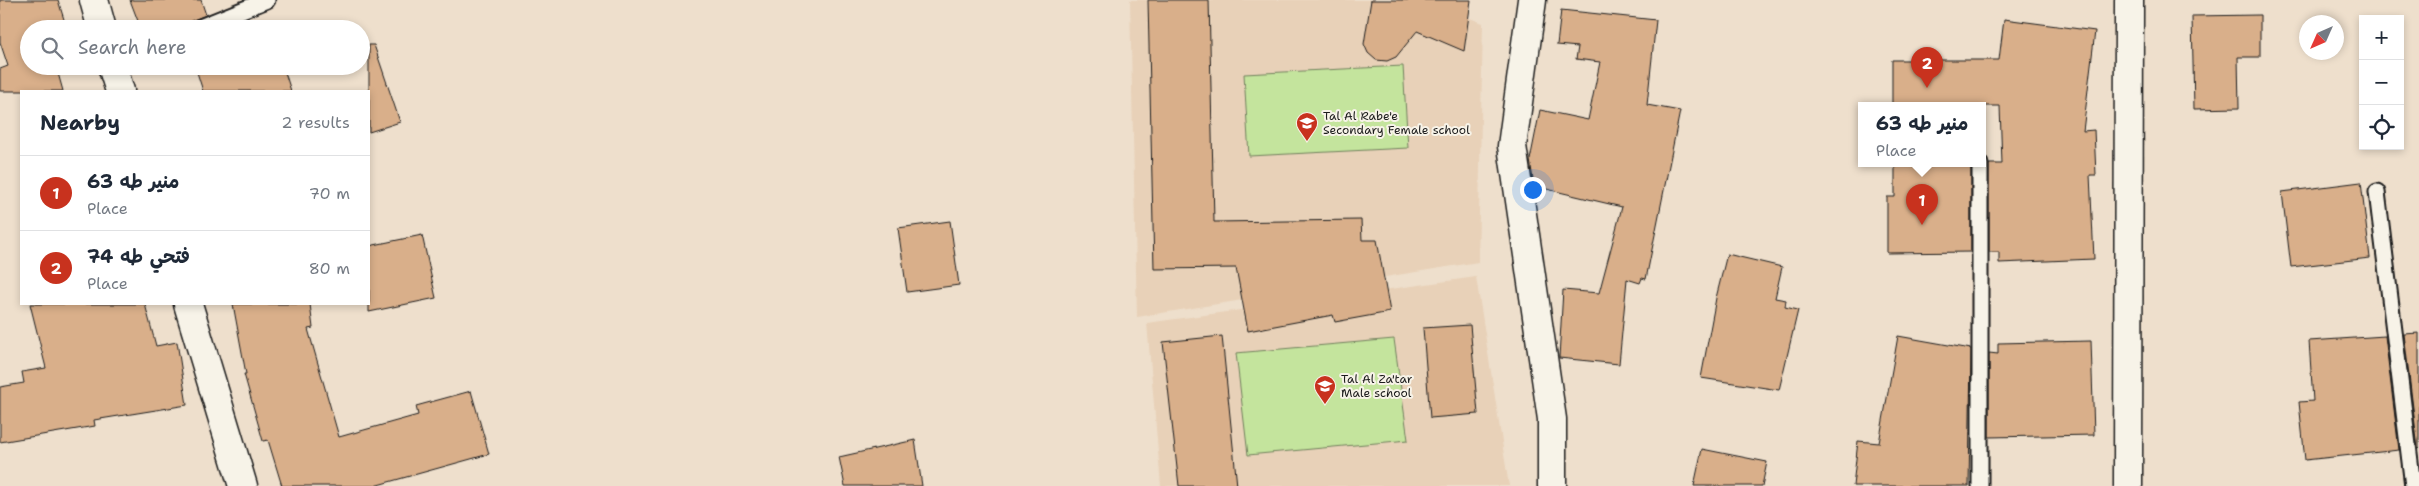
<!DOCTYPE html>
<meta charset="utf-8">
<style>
body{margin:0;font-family:"Shantell Sans","Playpen Sans Arabic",sans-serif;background:#f2f2f3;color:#1f2937}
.controls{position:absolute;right:15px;top:15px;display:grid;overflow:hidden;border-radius:0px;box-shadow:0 2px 8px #0003}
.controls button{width:45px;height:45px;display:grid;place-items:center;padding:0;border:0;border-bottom:1px solid #e0e1e3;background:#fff;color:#1f2937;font:25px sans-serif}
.compass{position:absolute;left:2299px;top:15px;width:45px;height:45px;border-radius:50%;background:#fff;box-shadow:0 2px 8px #0003;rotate:225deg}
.you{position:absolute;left:1532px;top:189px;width:18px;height:18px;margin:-12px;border:4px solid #fff;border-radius:50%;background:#1a73e8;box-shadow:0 0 0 8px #1a73e833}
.badge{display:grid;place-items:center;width:32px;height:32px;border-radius:50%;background:#c8321e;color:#fff;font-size:16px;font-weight:700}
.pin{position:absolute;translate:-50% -41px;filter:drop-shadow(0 1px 2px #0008)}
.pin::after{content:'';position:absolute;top:26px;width:18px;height:15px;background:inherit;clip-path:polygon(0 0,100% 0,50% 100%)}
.popup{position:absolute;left:1858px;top:102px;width:128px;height:65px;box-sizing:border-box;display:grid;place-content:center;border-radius:0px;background:#fff;filter:drop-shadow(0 1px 4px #0005);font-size:16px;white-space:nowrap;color:#747a83}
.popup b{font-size:19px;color:#1f2937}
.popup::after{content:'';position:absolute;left:50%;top:100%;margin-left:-10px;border:10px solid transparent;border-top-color:#fff}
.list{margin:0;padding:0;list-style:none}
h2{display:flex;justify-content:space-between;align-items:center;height:65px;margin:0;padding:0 20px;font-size:21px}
h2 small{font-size:16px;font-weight:400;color:#747a83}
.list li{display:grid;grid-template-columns:32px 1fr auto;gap:15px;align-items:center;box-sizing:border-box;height:75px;padding:0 20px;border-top:1px solid #e0e1e3}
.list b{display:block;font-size:19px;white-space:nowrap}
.list p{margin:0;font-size:16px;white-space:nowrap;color:#747a83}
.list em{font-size:16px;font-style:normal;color:#747a83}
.icon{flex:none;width:28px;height:28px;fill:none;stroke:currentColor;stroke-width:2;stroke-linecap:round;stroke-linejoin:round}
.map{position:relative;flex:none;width:2419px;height:486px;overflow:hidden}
.search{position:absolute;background:#fff;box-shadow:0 2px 8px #0003;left:20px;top:20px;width:350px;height:55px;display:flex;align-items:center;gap:12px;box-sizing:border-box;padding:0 18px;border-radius:28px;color:#747a83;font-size:19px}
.panel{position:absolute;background:#fff;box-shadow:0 2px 8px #0003;left:20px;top:90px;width:350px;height:215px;border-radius:0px}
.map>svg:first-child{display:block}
.built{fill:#e8d1b8}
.green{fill:#c4e49d;stroke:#70805c}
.building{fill:#d9af8a;stroke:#1c1c1c}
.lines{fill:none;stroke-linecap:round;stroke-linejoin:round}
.lane-casing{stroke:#1c1c1c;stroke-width:19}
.street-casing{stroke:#1c1c1c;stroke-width:31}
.lane{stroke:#f7f3e8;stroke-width:15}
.street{stroke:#f7f3e8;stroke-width:28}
.labels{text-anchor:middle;stroke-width:4;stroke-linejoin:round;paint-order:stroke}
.poi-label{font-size:12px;fill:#1c1c1c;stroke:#f7f3e8;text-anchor:start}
</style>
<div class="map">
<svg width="2419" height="486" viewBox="0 0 2419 486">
<rect width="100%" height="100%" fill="#eedfcc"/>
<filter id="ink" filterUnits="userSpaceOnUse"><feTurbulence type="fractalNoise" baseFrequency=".02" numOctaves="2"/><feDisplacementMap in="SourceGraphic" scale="10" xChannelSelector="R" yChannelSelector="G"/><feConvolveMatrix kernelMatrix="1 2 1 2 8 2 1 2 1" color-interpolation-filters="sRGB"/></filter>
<g filter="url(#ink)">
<!-- built -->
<path class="built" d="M1130,0H1421L1483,23L1478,262L1137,317Z
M1476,277L1509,486H1161L1147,323Z"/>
<!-- green -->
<path class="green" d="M1403,66L1408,148L1249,156L1244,74Z
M1394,339L1408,440L1248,455L1236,353Z"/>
<!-- building -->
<path class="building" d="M0,0H58L66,26L55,29H29V66H56L63,91H0V69L8,66L0,42Z
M130,0H201L206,15L191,21L186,29H141Z
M1148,0H1209L1214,222L1361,220L1362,240H1377L1390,312L1335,322L1333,315L1248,331L1236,268L1154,269Z
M1371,0H1471L1464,51L1417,31L1396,57L1387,61L1376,60L1368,53L1364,44Z
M1561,10L1656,20L1647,105L1680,111L1646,279L1642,278L1640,283L1627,279L1619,364L1559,358L1563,290L1599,293L1622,207L1534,186L1530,160L1540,110L1588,120L1600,62L1576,59L1578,47L1557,45Z
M2260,15V57H2238L2239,108L2194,109L2192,16Z
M2004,19L2095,31L2083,131L2094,130L2096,175H2090L2094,259L1999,263V252H1989V164H2002L2000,106H1892V60H1999Z
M268,21L270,29H244Z
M369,45H374L400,122L369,132Z
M195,66H283L291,91H203Z
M1895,164H1971V252L1887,253V197H1895Z
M2361,182L2370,258L2291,267L2282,192Z
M950,221L959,285L907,292L898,228Z
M422,235L436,298L369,312V246Z
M1727,254L1782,267L1775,298L1786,300L1785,307L1798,310L1779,390L1701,378L1716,298Z
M30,304H145L156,346L177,342L187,405L94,420L95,426L0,442V387L24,383L22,372L46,368Z
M233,304H310L313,328L308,329L339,437L418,415L416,406L471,391L489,454L374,486H282L268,440L263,441L244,374H246Z
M1470,325L1478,414L1430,418L1423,328Z
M2419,333V448L2418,449L2404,334Z
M1222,336L1237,486H1179L1163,342Z
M1898,336L1971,349L1969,486H1853L1858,441L1879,443Z
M2385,336L2399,450L2305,460L2299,402L2313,401L2309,341Z
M2091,341L2094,435L1989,437V353L1998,354V343Z
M915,440L922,486H845L839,457Z
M1702,449L1767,462L1762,486H1694Z"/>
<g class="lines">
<!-- lane casing -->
<g class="lane-casing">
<path id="lane" d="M195,29L267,0
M2377,192L2413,486
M1980,486V164"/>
</g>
<!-- street casing -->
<g class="street-casing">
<path id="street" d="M94,0L102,29
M1532,0L1512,146L1552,419V486
M112,66L120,91
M188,304L243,486
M2128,486L2129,0"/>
</g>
<!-- lane -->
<use href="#lane" class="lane"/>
<!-- street -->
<use href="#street" class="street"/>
</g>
</g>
<!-- icons -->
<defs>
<g id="school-pin" transform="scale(1.125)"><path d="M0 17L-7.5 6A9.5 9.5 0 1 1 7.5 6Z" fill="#c8321e" stroke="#f7f3e8"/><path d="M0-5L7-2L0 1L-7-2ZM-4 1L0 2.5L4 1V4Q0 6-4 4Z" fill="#fff"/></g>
</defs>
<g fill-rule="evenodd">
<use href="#school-pin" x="1307" y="123"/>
<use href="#school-pin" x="1325" y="386"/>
</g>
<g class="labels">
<!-- poi labels -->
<g class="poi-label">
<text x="1323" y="120">Tal Al Rabe'e<tspan x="1323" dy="14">Secondary Female school</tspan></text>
<text x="1341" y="383">Tal Al Za'tar<tspan x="1341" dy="14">Male school</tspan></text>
</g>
</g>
</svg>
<div class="controls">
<button>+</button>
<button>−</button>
<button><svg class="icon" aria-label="locate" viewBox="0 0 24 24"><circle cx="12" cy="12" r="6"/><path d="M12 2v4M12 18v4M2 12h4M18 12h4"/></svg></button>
</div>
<svg class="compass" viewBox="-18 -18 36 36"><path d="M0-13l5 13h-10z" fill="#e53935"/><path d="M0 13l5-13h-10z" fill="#747a83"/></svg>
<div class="you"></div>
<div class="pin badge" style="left:1922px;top:225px">1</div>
<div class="popup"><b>منير طه 63</b>Place</div>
<div class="pin badge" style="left:1927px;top:88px">2</div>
<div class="search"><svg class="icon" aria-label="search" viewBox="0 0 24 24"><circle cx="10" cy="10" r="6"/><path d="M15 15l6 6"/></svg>Search here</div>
<section class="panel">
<h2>Nearby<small>2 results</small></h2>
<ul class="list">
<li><span class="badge">1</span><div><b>منير طه 63</b><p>Place</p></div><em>70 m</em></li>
<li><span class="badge">2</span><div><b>فتحي طه 74</b><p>Place</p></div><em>80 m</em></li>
</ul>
</section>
</div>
